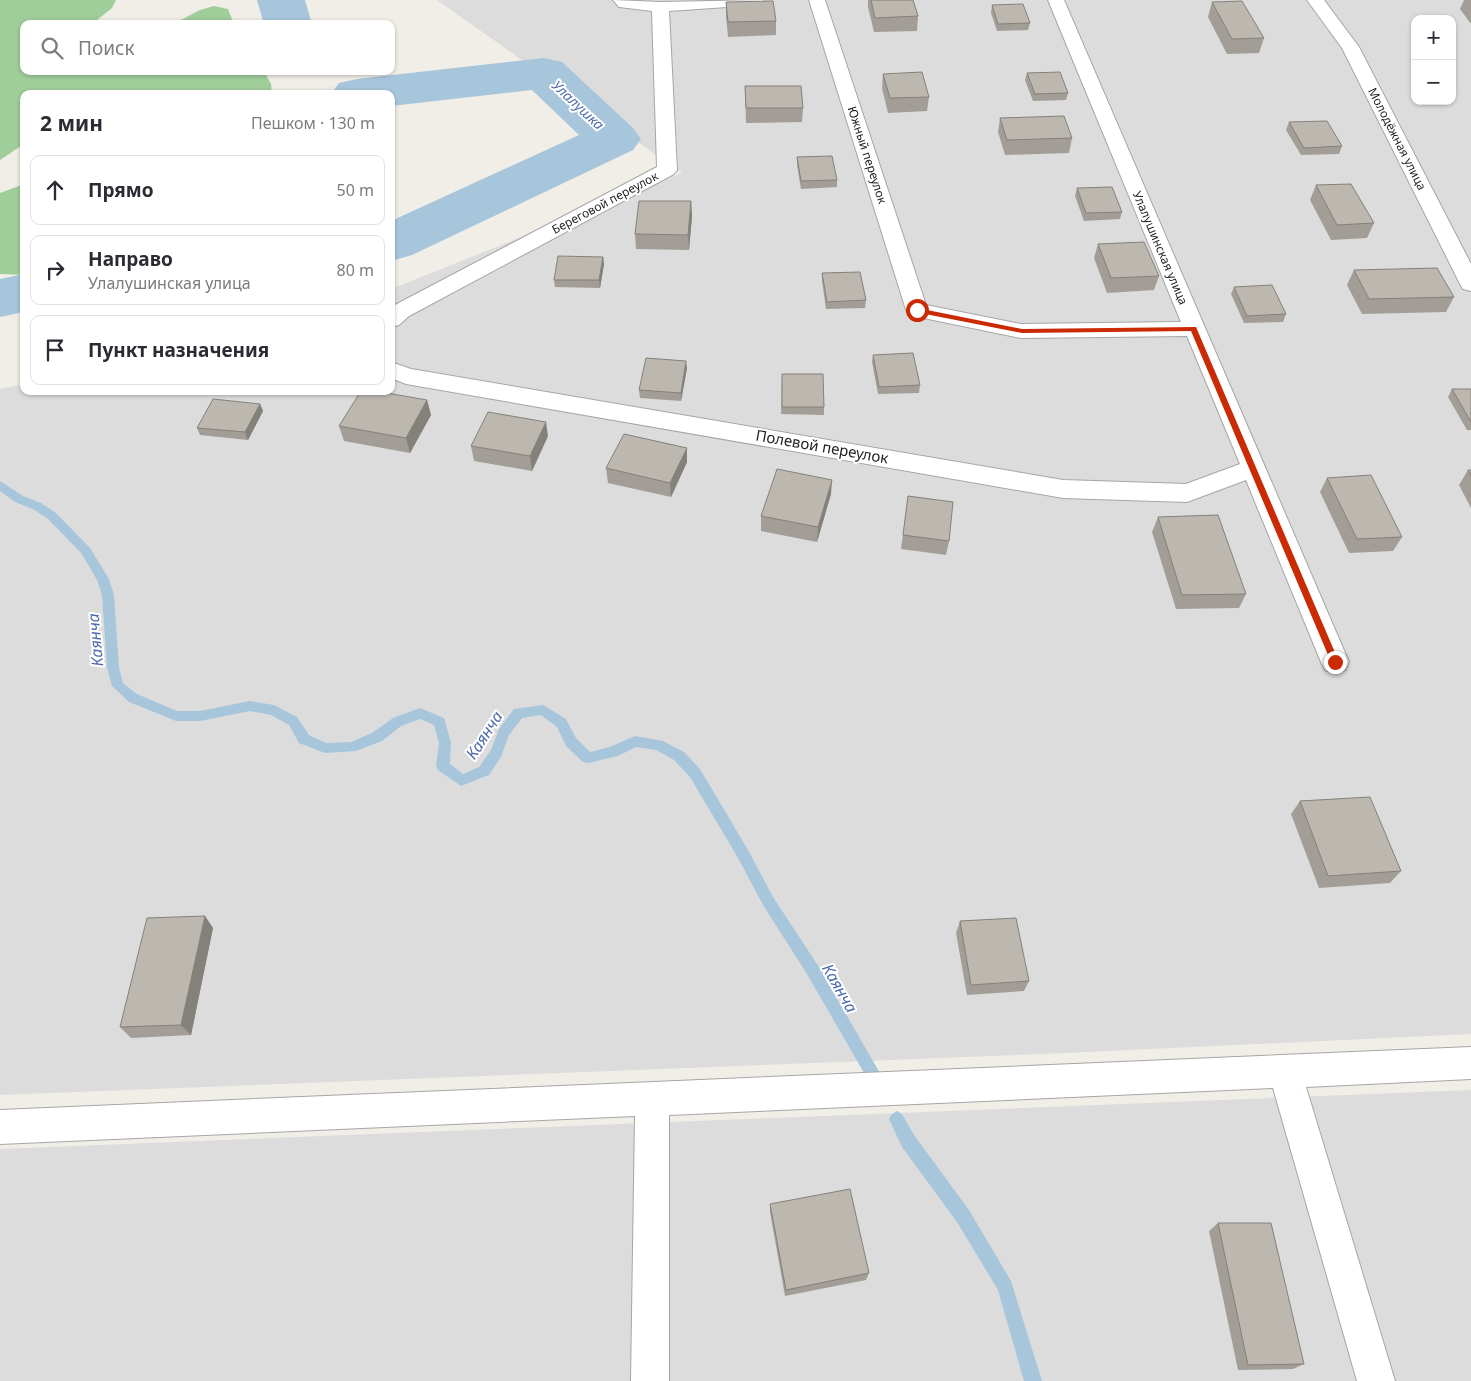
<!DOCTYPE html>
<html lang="ru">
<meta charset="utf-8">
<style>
body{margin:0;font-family:"Noto Sans",sans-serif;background:#f7f7f7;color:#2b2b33}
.controls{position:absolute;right:15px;top:15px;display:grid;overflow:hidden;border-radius:10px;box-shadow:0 1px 4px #0004}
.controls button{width:45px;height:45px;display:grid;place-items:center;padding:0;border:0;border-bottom:1px solid #e1e1e2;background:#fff;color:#2b2b33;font:25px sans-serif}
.stop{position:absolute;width:15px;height:15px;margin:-11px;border:4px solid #ca2a04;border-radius:50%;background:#fff}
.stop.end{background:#ca2a04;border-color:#fff;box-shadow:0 1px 5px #0008}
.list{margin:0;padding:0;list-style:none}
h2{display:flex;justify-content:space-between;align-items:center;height:65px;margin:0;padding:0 20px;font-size:21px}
h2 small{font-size:16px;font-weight:400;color:#7c7c81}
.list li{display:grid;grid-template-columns:32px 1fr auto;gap:15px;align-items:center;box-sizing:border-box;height:70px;margin:0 10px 10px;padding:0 10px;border:1px solid #e1e1e2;border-radius:10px}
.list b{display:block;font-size:19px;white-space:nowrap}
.list p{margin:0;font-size:16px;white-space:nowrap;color:#7c7c81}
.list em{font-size:16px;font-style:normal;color:#7c7c81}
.icon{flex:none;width:28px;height:28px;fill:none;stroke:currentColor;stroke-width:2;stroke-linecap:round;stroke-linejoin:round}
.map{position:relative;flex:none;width:1471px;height:1381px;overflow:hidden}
.search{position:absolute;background:#fff;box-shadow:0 1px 4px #0004;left:20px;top:20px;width:375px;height:55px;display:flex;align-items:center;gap:12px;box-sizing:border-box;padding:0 18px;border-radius:10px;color:#7c7c81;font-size:19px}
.panel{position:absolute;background:#fff;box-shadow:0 1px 4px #0004;left:20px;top:90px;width:375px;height:305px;border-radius:10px}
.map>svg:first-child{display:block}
.residential{fill:#dddcdc;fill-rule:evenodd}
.forest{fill:#a0ce9b}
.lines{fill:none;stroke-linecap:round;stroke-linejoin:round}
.stream{fill:#a7c6dc;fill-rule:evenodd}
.river{fill:#a7c6dc;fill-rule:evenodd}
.minor-casing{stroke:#a6a6a6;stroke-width:2}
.minor{fill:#fff;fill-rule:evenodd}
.wall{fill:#a29d96}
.shaded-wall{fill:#84807a}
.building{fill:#bcb7af;stroke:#84807a}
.route{fill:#ca2a04}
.labels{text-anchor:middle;stroke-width:4;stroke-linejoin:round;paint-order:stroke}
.far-street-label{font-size:12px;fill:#1f1f1f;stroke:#fff}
.far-water-label{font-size:14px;font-style:italic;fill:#4d6bad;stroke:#fff}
.street-label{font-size:15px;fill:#1f1f1f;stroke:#fff}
.water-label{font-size:16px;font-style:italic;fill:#4d6bad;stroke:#fff}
</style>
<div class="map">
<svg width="1471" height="1381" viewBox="0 0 1471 1381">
<rect width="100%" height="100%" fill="#f0eee6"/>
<!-- residential -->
<path class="residential" d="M437,0H1471V1034L1066,1053L0,1095V389L24,384V391H391V289L682,173ZM1415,19H1452V101H1415Z
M1471,1090V1381H0V1149Z"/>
<!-- forest -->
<path class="forest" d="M0,0H116L112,8L92,24H24V71H264L271,84L272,94H24V144L0,160Z
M214,6L228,9L234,24H173L200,10Z
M24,184V275L0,274V193Z"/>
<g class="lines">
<!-- stream -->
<path class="stream" d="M0,481L23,496L41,503L56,513L90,548L109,579L114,595L119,668L123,683L137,694L177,711H200L250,701L274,705L297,717L309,735L326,743L351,742L372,733L393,718L420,708L444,718L451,743L450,764L463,774L479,767L491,750L499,729L514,709L543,705L566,719L576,738L590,752L610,747L635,736L663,741L684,752L700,769L748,850L773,897L817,964L881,1075L884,1080L881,1085L876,1088L871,1085L807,974L763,905L738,858L690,777L674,760L656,750L636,747L618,756L588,763L583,762L566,746L557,727L541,715L522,718L509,735L501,757L489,775L461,786L438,770L436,766L439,743L434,725L420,719L401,726L382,741L356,751L325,753L299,743L289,725L271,715L250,711L200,721H176L129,702L112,686L107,668L102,595L97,580L82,554L48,519L33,509L15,502L0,491Z
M897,1111L902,1114L914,1135L969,1210L1011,1281L1042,1381H1024L998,1290L957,1222L902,1147L889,1119L892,1114Z"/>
<!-- river -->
<path class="river" d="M257,0H305L312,24H264Z
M544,58L562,62L633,128L641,139L633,150L412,255L391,261V221L579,135L532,90L391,106V94H331L339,83L357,79Z
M24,274V312L0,317V279Z"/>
<!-- minor casing -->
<g class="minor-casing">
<path id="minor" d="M613,0L660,2L764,0L762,4L756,5L669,11L677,170L674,174L409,316L399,325L391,327V308L393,306L657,167L652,11L619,7Z
M809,0H825L926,305L1021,324L1181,322L1048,0H1064L1349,662L1345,670L1335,673L1325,670L1321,662L1246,480L1187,502L1063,498L406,384L391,378V362L411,369L1063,480L1186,484L1240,464L1187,336L1021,338L909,315L906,310Z
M1307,0H1324L1359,47L1471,264V291L1463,289L1460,284L1342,48Z
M1471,1047V1079L1306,1087L1395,1381H1357L1273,1088L669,1115V1381H631L635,1116L0,1144V1110Z"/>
</g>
<!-- minor -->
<use href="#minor" class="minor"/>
</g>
<!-- wall -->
<path class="wall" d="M868,0H913L918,16L917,31L874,32L868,7Z
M1464,0H1471V24L1460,9Z
M726,2L776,21V35L728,37L726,16Z
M1212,2L1264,38L1259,53L1227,54L1208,17Z
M992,5L1030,23L1028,30L997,31L991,13Z
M1027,73L1068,93L1066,100L1033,101L1025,80Z
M883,74L929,97L927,111L888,113L882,88Z
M745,86L803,108L802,122L746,123Z
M1000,118L1072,138L1069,153L1005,155L998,132Z
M1289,122L1342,146L1339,154L1301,155L1286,130Z
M797,157L837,180V187L801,189L797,165Z
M1316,185L1374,223L1367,238L1331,240L1310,200Z
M1077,188L1122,212L1120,219L1084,221L1075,196Z
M691,201L692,216L689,250L636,249L635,234Z
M1098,244L1159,276L1154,290L1107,293L1094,258Z
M603,257L604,264L600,288L555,287L554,280Z
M1354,270L1454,297L1446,312L1362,314L1347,285Z
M822,273L866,300L865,308L826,309L822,281Z
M1234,287L1286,314L1283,322L1244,323L1231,294Z
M873,355L920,385L919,393L878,394L872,362Z
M687,368L681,401L640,398L639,390Z
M782,374L824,407V415L781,414Z
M1452,389H1471V430H1467L1448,397Z
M427,400L431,415L410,453L344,441L339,426Z
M260,404L263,411L248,440L200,435L197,428Z
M548,436L532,471L474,461L471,446Z
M687,462L671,497L608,483L606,468Z
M1468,470H1471V508L1459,485Z
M1327,478L1402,537L1393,551L1349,553L1320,492Z
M831,494L817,542L761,531V516Z
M908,496L949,541L946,555L901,549Z
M1158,517L1246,594L1239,608L1176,609L1152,532Z
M1300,801L1401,871L1390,883L1319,888L1291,814Z
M205,916L213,928L191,1035L131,1038L120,1027Z
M960,921L1029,981L1024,991L967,995L956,933Z
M770,1204L869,1273L866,1280L785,1296L770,1212Z
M1218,1223L1304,1364L1293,1369L1238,1370L1209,1231Z"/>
<!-- shaded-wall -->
<path class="shaded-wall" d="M691,201L692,216L689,250L688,235Z
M603,257L604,264L600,288L599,280Z
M686,361L687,368L681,401V393Z
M427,400L431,415L410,453L406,438Z
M260,404L263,411L248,440L245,432Z
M546,422L548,436L532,471L530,456Z
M687,448V462L671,497L670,483Z
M832,480L831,494L817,542L818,527Z
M205,916L213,928L191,1035L181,1025Z"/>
<!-- building -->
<path class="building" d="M871,0H913L918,16L875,18Z
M773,1L776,21L728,22L726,2Z
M1242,1L1264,38L1232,39L1212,2Z
M1023,4L1030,23L998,24L992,5Z
M922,72L929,97L890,98L883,74Z
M1060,72L1068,93L1035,94L1027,73Z
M745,86H801L803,108H746Z
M1064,116L1072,138L1007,140L1000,118Z
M1327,121L1342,146L1304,148L1289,122Z
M832,156L837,180L801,181L797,157Z
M1351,184L1374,223L1337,225L1316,185Z
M1112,187L1122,212L1086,213L1077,188Z
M639,201H691L688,235L635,234Z
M1144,242L1159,276L1111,278L1098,244Z
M558,256L603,257L599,280H554Z
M1437,268L1454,297L1369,299L1354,270Z
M860,272L866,300L827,302L822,273Z
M1272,285L1286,314L1247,316L1234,287Z
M913,353L920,385L879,387L873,355Z
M646,358L686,361L681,393L639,390Z
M782,374H823L824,407H782Z
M1452,389H1471V422Z
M361,391H375L427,400L406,438L339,426Z
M213,399L260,404L245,432L197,428Z
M488,412L546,422L530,456L471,446Z
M624,434L687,448L670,483L606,468Z
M777,469L832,480L818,527L761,516Z
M1468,470H1471V476Z
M1371,475L1402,537L1357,539L1327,478Z
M908,496L953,502L949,541L903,535Z
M1218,515L1246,594L1182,595L1158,517Z
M1370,797L1401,871L1328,876L1300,801Z
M205,916L181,1025L120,1027L147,918Z
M1016,918L1029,981L971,985L960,921Z
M850,1189L869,1273L786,1290L770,1204Z
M1218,1223H1271L1304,1364L1248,1365Z"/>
<!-- route -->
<path class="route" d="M917,308L1022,329L1196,327L1339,662L1338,664H1332L1331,662L1191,331L1022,333L915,312V309Z"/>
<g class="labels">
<!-- far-street labels -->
<g class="far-street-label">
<text transform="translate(1397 139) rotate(63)" y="4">Молодёжная улица</text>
<text transform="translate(867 155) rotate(72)" y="4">Южный переулок</text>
<text transform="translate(605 203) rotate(-28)" y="4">Береговой переулок</text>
<text transform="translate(1160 248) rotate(67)" y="4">Улалушинская улица</text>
</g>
<!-- far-water labels -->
<g class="far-water-label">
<text transform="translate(578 105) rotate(43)" y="5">Улалушка</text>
</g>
<!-- street labels -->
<g class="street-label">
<text transform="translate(822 447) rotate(10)" y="5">Полевой переулок</text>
</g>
<!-- water labels -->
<g class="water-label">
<text transform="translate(95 640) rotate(-95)" y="6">Каянча</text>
<text transform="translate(484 735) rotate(-57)" y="6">Каянча</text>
<text transform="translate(840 988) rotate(60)" y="6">Каянча</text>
</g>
</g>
</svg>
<div class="controls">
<button>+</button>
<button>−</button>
</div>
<div class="stop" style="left:917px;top:310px"></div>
<div class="stop end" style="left:1335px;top:662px"></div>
<div class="search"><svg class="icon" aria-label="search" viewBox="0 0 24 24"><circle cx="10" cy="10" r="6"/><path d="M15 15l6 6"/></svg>Поиск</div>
<section class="panel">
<h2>2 мин<small>Пешком · 130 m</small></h2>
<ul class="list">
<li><svg class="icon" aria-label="ahead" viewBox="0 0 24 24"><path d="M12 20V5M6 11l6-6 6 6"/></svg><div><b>Прямо</b></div><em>50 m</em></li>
<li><svg class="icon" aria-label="right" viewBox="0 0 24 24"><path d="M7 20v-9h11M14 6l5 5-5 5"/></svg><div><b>Направо</b><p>Улалушинская улица</p></div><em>80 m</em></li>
<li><svg class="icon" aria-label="arrive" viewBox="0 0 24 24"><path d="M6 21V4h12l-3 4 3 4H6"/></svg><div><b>Пункт назначения</b></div></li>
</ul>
</section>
</div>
